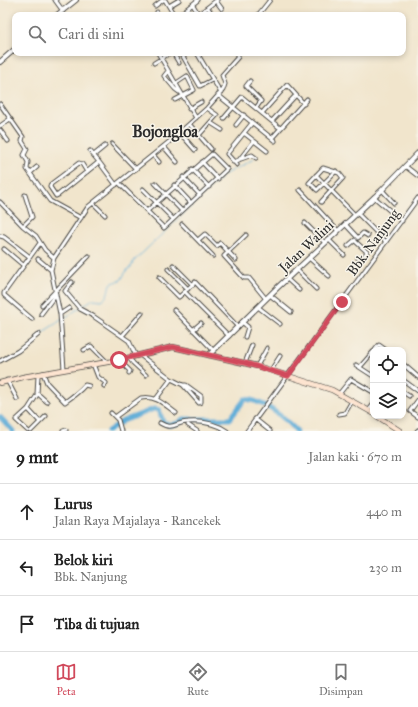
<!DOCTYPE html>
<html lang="id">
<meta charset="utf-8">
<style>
body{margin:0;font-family:"IM FELL Great Primer",serif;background:#f2f2f2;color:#222}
.controls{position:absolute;right:12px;bottom:12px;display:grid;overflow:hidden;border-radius:8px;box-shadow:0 2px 6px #0003}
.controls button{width:36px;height:36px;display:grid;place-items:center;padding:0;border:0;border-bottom:1px solid #e0e0e0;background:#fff;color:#222;font:20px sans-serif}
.stop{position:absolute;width:12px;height:12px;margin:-9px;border:3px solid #d1495b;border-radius:50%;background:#fff}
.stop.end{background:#d1495b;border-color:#fff;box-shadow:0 1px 4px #0008}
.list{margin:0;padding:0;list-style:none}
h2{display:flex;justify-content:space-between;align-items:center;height:52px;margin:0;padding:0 16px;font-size:17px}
h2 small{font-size:13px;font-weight:400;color:#767676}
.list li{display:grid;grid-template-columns:26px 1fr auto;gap:12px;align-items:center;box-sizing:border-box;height:56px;padding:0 16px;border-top:1px solid #e0e0e0}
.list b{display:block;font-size:15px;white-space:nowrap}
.list p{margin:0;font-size:13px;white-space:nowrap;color:#767676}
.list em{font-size:13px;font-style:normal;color:#767676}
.icon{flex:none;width:22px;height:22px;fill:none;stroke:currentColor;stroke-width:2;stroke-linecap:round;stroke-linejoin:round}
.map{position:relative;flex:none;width:418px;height:431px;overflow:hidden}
.search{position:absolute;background:#fff;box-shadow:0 2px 6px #0003;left:12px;right:12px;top:12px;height:44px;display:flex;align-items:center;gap:10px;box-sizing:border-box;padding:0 14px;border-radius:8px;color:#767676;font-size:15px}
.sheet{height:220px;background:#fff}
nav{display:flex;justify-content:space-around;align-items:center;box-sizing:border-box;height:56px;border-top:1px solid #e0e0e0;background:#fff;font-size:11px;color:#767676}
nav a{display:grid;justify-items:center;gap:2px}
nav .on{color:#d1495b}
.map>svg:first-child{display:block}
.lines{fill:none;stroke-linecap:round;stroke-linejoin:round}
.stream{stroke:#5dacd7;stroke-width:1}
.river{stroke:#5dacd7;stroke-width:5}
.minor-casing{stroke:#494743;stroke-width:5}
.tertiary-casing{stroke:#494743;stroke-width:6}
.secondary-casing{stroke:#494743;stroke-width:6}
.minor{stroke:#fff;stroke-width:3}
.tertiary{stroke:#fff;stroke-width:4}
.secondary{stroke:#fde4d0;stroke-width:4.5}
.route{stroke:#d1495b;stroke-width:5}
.labels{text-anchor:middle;stroke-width:3;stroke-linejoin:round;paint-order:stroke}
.street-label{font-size:14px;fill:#2b2b2b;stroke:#f7f3e8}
.quarter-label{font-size:16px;font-weight:bold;fill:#2b2b2b;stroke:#f7f3e8}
</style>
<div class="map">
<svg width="418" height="431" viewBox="0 0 418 431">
<rect width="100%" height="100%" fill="#f7f3e8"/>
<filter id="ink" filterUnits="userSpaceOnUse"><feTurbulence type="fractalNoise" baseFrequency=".025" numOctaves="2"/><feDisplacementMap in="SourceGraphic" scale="8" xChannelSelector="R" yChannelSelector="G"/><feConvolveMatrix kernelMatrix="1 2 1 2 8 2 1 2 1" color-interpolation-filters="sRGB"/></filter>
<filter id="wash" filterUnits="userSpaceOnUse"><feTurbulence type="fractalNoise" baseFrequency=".012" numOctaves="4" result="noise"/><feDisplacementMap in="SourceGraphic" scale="16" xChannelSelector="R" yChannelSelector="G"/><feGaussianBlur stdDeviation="0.9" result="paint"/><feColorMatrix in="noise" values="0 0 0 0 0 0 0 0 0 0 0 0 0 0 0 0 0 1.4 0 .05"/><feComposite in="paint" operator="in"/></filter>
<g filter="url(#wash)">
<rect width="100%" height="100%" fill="#f1e5cc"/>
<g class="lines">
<!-- stream -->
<path class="stream" d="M40,334L93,299L102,300C109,296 108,290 110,284L121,280L127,270L131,267L134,261L225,174L254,159"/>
<!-- river -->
<path class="river" d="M0,417L13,431
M108,431L123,421L154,409L159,410L163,422L170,425L178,423L183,419H230L245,399C265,401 283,417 297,431"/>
</g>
</g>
<g filter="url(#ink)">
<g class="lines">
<!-- minor casing -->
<g class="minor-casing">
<path id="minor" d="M55,0L63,11
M165,0L174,15
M216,1L222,9
M193,5L199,15
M155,6L163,0
M169,6L179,0
M208,8L213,15
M157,12L158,15
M199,14L217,0
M179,15L198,0
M258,15L270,0
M158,53L196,118
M173,53L179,63
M181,53L200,86L212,80
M197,53L221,93
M154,63L170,53
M168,71L164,76L175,89L179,92
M250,81L246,86L261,101L256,108
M175,84L187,76L194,90L175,100
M218,95L275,141
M0,104L23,137L22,141L27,149L24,155L28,162L27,169L50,201L81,218
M189,109L201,102
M262,113L287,85L304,104
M224,118L242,97L280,128
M272,121L296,95
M211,123L222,130
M190,125L211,149
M236,125L244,115
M0,126L10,119
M0,130L8,141
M180,133L195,150
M244,133L267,151
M199,135L217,115L207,108
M272,138L307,99
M112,144L136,169
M164,147L177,162
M90,151L99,162
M94,155L105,146
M153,155L159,162
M241,159L252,155L256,158
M202,162L218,179
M233,162L239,160L254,141
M237,165L227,154L252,123
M405,166L418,176
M192,169L209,187
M87,172L82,164L79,163L51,184L50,187L56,196L58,195L99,162L116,185
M30,173L37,167
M316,175L355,215
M183,177L200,195
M119,183L164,228L227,169L212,154L147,211
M155,183L182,211
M309,183L323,168L339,173L343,178L321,202
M310,183L317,190L336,171
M174,185L191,203
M143,189L173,219
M300,190L338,231
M382,190L394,203
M374,197L402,221
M0,202L23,226L32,217L25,195
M93,203L105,215
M357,213L386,242
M305,223L325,243
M182,224L213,256
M345,224L358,238L363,233L368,236
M23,226L36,236L45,250L54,258
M246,235L224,256L244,278H249L266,299
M0,236L4,237L30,257
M328,239L344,255
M198,240L205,234L217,246L220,243L236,260
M355,241L367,252L361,260L358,258
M348,246L355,240
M4,249L23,265
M309,258L329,276
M38,259L51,270
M173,265L193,285
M168,269L188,289
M297,270L316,289
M159,277L179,297L195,282L238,327
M287,279L299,290
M72,282L65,291L80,309L93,316L129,341L136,356
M185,292L229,336
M270,295L291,312
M42,305L89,256
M258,307L280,324
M174,310L213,350
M41,314L56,294
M60,314L69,308
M32,319L4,295V293L40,243
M242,322L248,327L245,337
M193,330L201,323
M122,336L142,313
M84,350L91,346L107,362
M375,350L379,345L386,350
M140,355L171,379L183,385H186L201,396V402L199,403L183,385
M129,358L133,363L146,375
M119,360L130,371L129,373
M0,361L18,351L39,334
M245,363L252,345
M93,364L98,377L106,383L104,386
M403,364L418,377
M356,365L373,376
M257,366L267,348
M360,367L373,352
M64,369L60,314L51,270L54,258L88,207L169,142L207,108L223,90L225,84L222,75L238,57V53
M271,370L280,356
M43,373L47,383L65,402C72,397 79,392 85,385L89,386
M7,380L17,399
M403,380L418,391
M403,392L409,396
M37,393L47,402
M339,394L351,379L373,392
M156,399L171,379
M418,400L410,411L418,417
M28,409L40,422L31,431
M369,410L373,405
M111,413L118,420L121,431
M339,414L345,413L352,401
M115,417L141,398C156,395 165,405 176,413
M255,419L270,431
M40,422L46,416
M160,423C173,431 176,422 188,422C203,421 215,423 227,431
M188,425L197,431
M28,431L16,420L28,409L37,395L38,375
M63,431L66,430
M247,431L418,198
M417,431L418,430"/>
</g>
<!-- tertiary casing -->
<g class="tertiary-casing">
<path id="tertiary" d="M57,15L76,0
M0,62L15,49
M209,355L277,288L382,190L418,153"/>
</g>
<!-- secondary casing -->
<g class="secondary-casing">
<path id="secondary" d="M0,383L23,377L119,360L173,347L257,366L332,390L373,413
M377,416L400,431"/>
</g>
<!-- minor -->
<use href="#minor" class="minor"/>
<!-- tertiary -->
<use href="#tertiary" class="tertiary"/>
<!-- secondary -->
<use href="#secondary" class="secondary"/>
</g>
</g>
<g class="lines" filter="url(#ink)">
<!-- route -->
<path class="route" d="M119,360L173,347L245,363L288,376L342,302"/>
</g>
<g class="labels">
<!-- street labels -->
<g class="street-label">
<text transform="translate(373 242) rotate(-54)" y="5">Bbk. Nanjung</text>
<text transform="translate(306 246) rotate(-43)" y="5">Jalan Walini</text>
</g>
<!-- quarter labels -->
<g class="quarter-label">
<text x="165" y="137">Bojongloa</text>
</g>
</g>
</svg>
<div class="controls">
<button><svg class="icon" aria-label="locate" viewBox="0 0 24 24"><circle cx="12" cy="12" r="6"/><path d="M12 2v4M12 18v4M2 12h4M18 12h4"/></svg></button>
<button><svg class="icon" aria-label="layers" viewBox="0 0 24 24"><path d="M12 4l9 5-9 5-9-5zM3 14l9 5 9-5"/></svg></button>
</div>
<div class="stop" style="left:119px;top:360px"></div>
<div class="stop end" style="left:342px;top:302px"></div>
<div class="search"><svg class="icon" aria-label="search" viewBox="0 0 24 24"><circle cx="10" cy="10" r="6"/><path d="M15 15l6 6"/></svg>Cari di sini</div>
</div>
<section class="sheet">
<h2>9 mnt<small>Jalan kaki · 670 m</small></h2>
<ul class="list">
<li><svg class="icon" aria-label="ahead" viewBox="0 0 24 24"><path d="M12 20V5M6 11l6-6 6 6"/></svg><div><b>Lurus</b><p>Jalan Raya Majalaya - Rancekek</p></div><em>440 m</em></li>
<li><svg class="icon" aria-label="left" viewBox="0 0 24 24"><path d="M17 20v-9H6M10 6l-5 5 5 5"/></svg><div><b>Belok kiri</b><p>Bbk. Nanjung</p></div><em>230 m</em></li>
<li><svg class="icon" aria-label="arrive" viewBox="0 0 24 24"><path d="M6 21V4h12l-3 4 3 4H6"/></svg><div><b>Tiba di tujuan</b></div></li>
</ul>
</section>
<nav>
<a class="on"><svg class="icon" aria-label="map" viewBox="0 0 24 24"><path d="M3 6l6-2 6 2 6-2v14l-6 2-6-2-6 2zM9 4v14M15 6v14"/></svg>Peta</a>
<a><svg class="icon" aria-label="directions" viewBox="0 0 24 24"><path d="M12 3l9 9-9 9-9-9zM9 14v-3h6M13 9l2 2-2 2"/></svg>Rute</a>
<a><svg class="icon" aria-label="saved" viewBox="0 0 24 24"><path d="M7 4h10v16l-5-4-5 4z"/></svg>Disimpan</a>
</nav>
